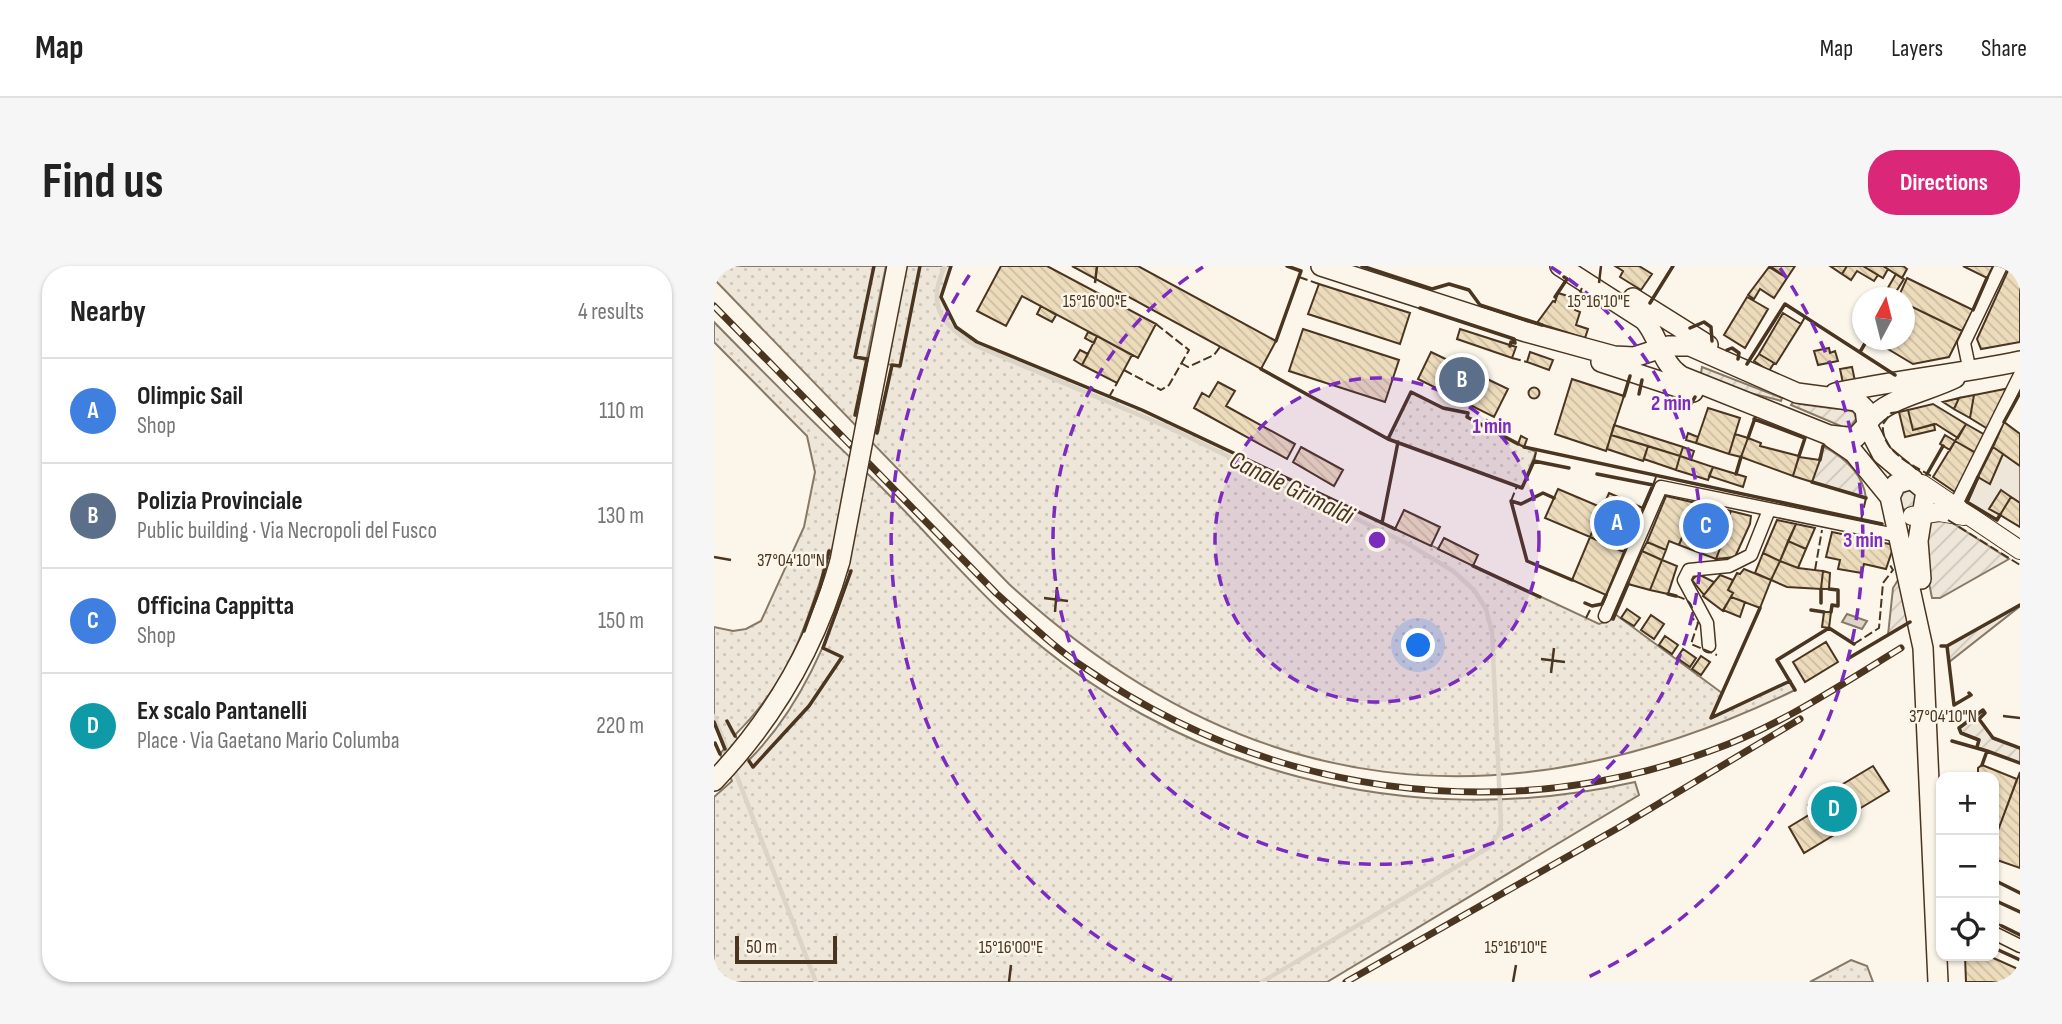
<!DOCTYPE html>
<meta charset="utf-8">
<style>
body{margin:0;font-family:"Sofia Sans Condensed",sans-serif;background:#f6f6f6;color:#222}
.controls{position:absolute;right:21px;bottom:21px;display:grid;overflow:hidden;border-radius:14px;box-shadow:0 2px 5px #0004}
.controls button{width:63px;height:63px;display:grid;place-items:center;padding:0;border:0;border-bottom:2px solid #e0e0e0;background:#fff;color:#222;font:35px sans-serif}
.compass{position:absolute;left:1138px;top:21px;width:63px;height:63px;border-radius:50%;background:#fff;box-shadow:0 2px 5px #0004;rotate:7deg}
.scale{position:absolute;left:21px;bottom:18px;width:102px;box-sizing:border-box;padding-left:7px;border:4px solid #4a3520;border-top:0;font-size:19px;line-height:24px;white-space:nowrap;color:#4a3520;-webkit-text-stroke:5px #fbf6e9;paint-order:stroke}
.you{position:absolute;left:705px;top:380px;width:24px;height:24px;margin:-18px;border:5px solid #fff;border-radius:50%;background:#1a73e8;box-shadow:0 0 0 10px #1a73e833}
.badge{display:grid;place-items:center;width:46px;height:46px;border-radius:50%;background:#db2777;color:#fff;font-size:23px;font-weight:700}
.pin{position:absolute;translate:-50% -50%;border:4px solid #fff;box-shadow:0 2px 7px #0006}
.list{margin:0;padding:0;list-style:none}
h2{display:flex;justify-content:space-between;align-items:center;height:91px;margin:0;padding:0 28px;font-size:30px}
h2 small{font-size:23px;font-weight:400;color:#767676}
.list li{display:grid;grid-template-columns:46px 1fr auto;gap:21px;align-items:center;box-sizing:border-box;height:105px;padding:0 28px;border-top:2px solid #e0e0e0}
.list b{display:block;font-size:26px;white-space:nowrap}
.list p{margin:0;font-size:23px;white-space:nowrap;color:#767676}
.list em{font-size:23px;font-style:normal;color:#767676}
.icon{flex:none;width:38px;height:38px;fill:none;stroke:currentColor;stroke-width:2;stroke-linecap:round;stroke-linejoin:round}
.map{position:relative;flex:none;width:1306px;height:716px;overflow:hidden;border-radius:28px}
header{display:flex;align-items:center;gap:42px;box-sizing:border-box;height:98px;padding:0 35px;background:#fff;border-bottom:2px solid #e0e0e0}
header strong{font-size:33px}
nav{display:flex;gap:38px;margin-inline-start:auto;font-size:24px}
.intro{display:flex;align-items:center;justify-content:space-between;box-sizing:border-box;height:168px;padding:0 42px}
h1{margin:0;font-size:49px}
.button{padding:18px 32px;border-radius:28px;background:#db2777;color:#fff;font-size:24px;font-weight:700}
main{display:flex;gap:42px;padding:0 42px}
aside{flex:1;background:#fff;border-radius:28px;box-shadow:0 2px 5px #0004}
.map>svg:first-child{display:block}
.grass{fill:url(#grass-dots);stroke:#887966;stroke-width:2;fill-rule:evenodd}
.garden{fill:url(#garden-furrows);stroke:#887966;stroke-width:2}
.pitch{fill:#ede6d9;stroke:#887966;stroke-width:2}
.water{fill:url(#water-ripples);stroke:#887966;stroke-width:2}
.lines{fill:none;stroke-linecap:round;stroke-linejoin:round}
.stream{stroke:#dcd4c6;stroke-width:4.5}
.building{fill:url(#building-back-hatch);stroke:#4a3520;stroke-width:2}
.street-casing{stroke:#4a3520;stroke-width:15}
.secondary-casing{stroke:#4a3520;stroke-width:20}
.primary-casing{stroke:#4a3520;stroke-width:22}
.street{stroke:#fbf6e9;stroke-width:12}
.secondary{stroke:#fbf6e9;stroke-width:18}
.primary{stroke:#fbf6e9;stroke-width:19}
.rail-casing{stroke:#4a3520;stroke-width:7}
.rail{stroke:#fbf6e9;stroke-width:4.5;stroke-dasharray:13;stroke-linecap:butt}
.primary-bridge-casing{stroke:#4a3520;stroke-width:22;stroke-linecap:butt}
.primary-bridge{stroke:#fbf6e9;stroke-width:19}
.fence{stroke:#4a3520;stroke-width:2;stroke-dasharray:9 3.5;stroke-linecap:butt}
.wall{stroke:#4a3520;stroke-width:3.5}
.ticks{fill:none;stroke:#4a3520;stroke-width:2.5}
.ring{fill:none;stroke:#7b2cbf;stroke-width:3.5;stroke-dasharray:12 9}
.labels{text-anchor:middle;stroke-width:5;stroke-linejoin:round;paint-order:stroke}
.water-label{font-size:26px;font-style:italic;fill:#4a3520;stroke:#fbf6e9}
.ticks-label{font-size:18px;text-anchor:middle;fill:#4a3520;stroke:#fbf6e9;stroke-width:5;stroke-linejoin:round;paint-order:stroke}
.centre{fill:#7b2cbf;stroke:#fbf6e9;stroke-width:3.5}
.ring-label{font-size:21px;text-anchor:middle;font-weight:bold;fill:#7b2cbf;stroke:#fbf6e9;stroke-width:5;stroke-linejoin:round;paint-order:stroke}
</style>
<header>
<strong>Map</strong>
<nav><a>Map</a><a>Layers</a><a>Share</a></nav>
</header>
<div class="intro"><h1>Find us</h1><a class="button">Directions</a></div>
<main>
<aside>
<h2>Nearby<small>4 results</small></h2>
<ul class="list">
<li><span class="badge" style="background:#3f7fe0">A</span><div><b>Olimpic Sail</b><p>Shop</p></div><em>110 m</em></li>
<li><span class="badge" style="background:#5c6f8a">B</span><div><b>Polizia Provinciale</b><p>Public building · Via Necropoli del Fusco</p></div><em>130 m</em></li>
<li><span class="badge" style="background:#3f7fe0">C</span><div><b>Officina Cappitta</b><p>Shop</p></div><em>150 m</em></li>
<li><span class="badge" style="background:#0f9aa8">D</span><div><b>Ex scalo Pantanelli</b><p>Place · Via Gaetano Mario Columba</p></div><em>220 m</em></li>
</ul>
</aside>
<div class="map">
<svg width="1306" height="716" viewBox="0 0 1306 716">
<defs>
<pattern id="grass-dots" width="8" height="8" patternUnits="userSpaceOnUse" patternTransform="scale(1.75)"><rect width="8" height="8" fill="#ede6d9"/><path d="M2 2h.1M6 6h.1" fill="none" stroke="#cdc6ba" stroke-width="1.8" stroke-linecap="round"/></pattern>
<pattern id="garden-furrows" width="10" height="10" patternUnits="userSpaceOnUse" patternTransform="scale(1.75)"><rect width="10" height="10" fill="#ede6d9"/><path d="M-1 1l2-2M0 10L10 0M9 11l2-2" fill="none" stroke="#cdc6ba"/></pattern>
<pattern id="water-ripples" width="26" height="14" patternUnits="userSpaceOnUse" patternTransform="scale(1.75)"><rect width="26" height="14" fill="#dcd4c6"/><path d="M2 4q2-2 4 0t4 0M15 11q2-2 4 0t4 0" fill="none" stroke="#beb7aa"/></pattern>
<pattern id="building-back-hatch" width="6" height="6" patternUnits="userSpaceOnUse" patternTransform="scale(1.75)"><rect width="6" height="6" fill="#ecdcbc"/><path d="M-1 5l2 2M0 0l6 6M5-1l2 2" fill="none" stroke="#ccbda1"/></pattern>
</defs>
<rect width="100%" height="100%" fill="#fbf6e9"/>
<!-- grass -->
<path class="grass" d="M0,0H172L141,149L163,167L178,99L173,98L192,0H237L227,31L242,61L263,76L428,144L885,358L899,353L901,348L1008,427L998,451L1076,415L1081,424C793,564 533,537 295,318L0,13Z
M0,56C51,108 102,160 156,210C202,254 243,304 290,348C460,507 695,567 921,516L925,529L613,716H0V531L18,515L6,488L10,483L0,456V361L19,365L32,363L47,355L90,261L101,206L93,170L0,76ZM116,285L136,306C116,373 85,444 35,494L21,469C79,411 91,360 116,285Z
M697,126L729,142L754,147V151L822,186L808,222L674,173Z
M1137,694L1153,700L1159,716H1096Z"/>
<!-- garden -->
<path class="garden" d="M988,101L1068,132L1067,135C1040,126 1010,126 987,107Z
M1079,136C1094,141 1134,142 1140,146L1142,153L1137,160L1129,161L1077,139Z
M1109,180C1130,191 1149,207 1152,232L1098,216Z
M1184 234a10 10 0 1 1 20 0a10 10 0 1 1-20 0Z
M1220,253L1237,256L1295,293L1226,332H1218L1211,297L1213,259Z
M1184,314H1187L1196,356L1174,369L1179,322Z
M1306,339L1305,341L1235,396L1233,380Z
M1269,444L1271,447L1265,453L1279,472L1306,482V497L1263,481L1265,474L1247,467L1245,462Z"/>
<!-- pitch -->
<path class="pitch" d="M1290,156L1306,168V237L1297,231L1283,254L1253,236Z"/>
<!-- water -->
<path class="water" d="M1133,348L1153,355L1148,363L1128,356Z"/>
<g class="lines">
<!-- stream -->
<path class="stream" d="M231,0C212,40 227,57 260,79L456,162L696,279L739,305L760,324L772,343L778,366L787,559L784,569L774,582L548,716
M0,450L15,489
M19,500L102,716"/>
</g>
<!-- building -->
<path class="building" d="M287,0H333L442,58L424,92L308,30L292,60L263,45Z
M358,0H424L562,75L547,103Z
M901,0H925L938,8L927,24L906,11L909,5Z
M1056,0H1081L1073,12Z
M1116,0H1133L1128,8Z
M1133,0H1149L1164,9L1160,15L1143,5L1137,14L1128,8Z
M1149,0H1169L1174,3L1169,12Z
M1169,0H1189L1193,3L1188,12Z
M1249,0H1279L1273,12Z
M1296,0H1306V76L1267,83L1263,73Z
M1055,1L1073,12L1060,32L1046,23L1040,33L1034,29Z
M1182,8L1190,13L1178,32H1168Z
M1193,12L1259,44L1248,65L1190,37V32H1184Z
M605,18L696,47L686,78L594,48Z
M844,27L864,33L861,44L866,46L862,59L874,63L871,72L823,57L839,35L841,36Z
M1033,31L1054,43L1031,82L1010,69Z
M1190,37L1248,65L1235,91L1199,98L1159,74H1190Z
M327,40L342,49L338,56L323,48Z
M1069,47L1087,58L1062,98L1045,88Z
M589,63L685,94L671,136L575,105Z
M746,63L802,81L798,92L743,73Z
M374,66L383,70L380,77L371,72Z
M383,70L418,89L403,117L368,99Z
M1115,82L1116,87L1121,85L1124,95L1104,99L1100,85Z
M366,84L374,88L368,99L360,94Z
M717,86L794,123L780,151L704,113Z
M816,86L839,94L835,104L813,96Z
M1045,88L1060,97L1055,105L1040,95Z
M1138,101L1141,115L1129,117L1126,103Z
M858,113L910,130L892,185L841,168Z
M504,116L521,125L512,140L581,178L573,193L480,142L488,127L495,131Z
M814.5 127a5.5 5.5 0 1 1 11 0a5.5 5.5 0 1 1-11 0Z
M1296,122L1274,163L1256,152L1260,129Z
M1260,129L1256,152L1240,143L1245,132Z
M1245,132L1240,143L1229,136Z
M1219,138L1252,158L1244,172L1222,158L1199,164L1194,144Z
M994,142L1026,152L1015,188L982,177Z
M1194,144L1199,164L1220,158L1221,164L1191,171L1185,146Z
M1290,156L1306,168V200L1279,181Z
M1252,158L1271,169L1262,187L1241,175Z
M900,159L969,181L966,190L897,169Z
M974,167L984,171L982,177L972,174Z
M1021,168L1034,172L1027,191L1015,188Z
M897,169L934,180L929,195L893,183Z
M1231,169L1241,175L1236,184L1226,178Z
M807,170L813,173L810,181L804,178Z
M1034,172L1047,177L1046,180L1085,190L1079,210L1027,191Z
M1241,175L1262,187L1241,226L1219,211Z
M934,180L966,190L962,204L930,193Z
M587,181L629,204L620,220L579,196Z
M969,181L980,185L977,194L966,190Z
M1279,181L1289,188L1276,218L1264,211Z
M966,190L999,201L994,214L962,204Z
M1085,191L1106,194L1098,216L1079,210Z
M999,201L1032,211L1029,221L995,210Z
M844,223L889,242L876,271L831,252Z
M1287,224L1297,231L1286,249L1275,243Z
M895,227L929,242L910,286L876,271Z
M952,230L982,237L965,279L955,275L952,284L933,276Z
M1297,231L1306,237V261L1286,249Z
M982,237L1017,245L1005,276L1008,277L1002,293L965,279Z
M690,244L726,261L717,280L681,263Z
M1017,245L1037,250L1036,258L1021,291L1002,293L1008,277L1005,276Z
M1063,254L1082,258L1066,295L1049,287Z
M1082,258L1101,262L1092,283L1074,275Z
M1118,266L1180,279L1172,303L1150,298L1148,307L1124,303L1126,294L1112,291Z
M876,271L910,286L892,329L858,314Z
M730,272L764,289L759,300L724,283Z
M1074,275L1092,283L1084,302L1066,295Z
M933,276L952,284L948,294L928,285Z
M928,285L948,294L936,324L914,318Z
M1049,287L1066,295L1057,314L1041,307Z
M948,294L963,300L954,328L936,324Z
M1066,295L1084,302L1109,305L1107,323L1073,321L1057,314Z
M1030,303L1057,314L1046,342L1017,331L1019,327L1014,324L1023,307L1026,308Z
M1109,305L1116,307L1115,323H1107Z
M984,308L1000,316L990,329L978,314Z
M1006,309L1019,314L1014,324L1019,327L1009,345L989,330Z
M1017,331L1031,336L1026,351L1009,344Z
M913,343L926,352L920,360L907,352Z
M1110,346H1117L1115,362L1108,361Z
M937,349L950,358L940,373L927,364Z
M951,370L964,379L958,388L945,379Z
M1112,376L1124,396L1091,416L1079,396Z
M969,383L982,392L976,401L963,392Z
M987,390L996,396L987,409L978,403Z
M1268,499L1303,513L1280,575V511H1264V502Z
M1159,500L1175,525L1120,558L1125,566L1090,587L1075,561L1098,547L1094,539Z
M1306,506V602L1280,593V575Z
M1251,690H1275L1304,703L1297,716H1252Z"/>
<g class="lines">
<!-- street casing -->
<g class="street-casing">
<path id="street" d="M1256,106L1250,77L1287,0
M1241,240L1306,109
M891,350L947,221L1186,270
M995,380L993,357L970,314L975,304L1015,300L1037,289L1055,244
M1280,667L1306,680"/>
</g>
<!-- secondary casing -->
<g class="secondary-casing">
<path id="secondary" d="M1208,218L1306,284
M1198,250L1225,246L1250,250"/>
</g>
<!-- primary casing -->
<g class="primary-casing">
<path id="primary" d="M607,0L812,66L900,90L920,91L954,80H976L1083,127L1143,135L1151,143L1153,159L1141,172L1115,169L967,110C946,96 946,72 930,54L846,0
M919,32L994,79
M887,96L979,126
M1121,127C1183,114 1245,108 1306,95
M1154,156C1172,132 1213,126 1241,112
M152,158L183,0
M1153,159L1168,188L1212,225L1204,275L1207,313
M1118,172L1140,187L1176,231
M1199,213L1182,218L1176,231L1209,382L1224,716
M0,515C60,452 102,380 126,295"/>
</g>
<!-- street -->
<use href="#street" class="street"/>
<!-- secondary -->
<use href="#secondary" class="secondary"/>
<!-- primary -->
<use href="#primary" class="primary"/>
<!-- rail casing -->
<g class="rail-casing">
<path id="rail" d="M0,40L282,327C311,353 339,381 371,402C555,528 785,562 996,485C1064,461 1125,420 1187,382
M632,716L904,562L1086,453"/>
</g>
<!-- rail -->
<use href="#rail" class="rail"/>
<!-- primary-bridge casing -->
<g class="primary-bridge-casing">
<path id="primary-bridge" d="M126,295L152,158"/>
</g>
<!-- primary-bridge -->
<use href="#primary-bridge" class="primary-bridge"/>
<!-- fence -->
<path class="fence" d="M585,11L605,18
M868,22L866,26L877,33L881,31
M1087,58L1091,51
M798,92L813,96
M467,97L474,101L500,89L506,81
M410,104L447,124L455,119L475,84L442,58
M395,131L403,117
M1185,146L1177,147L1169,158C1166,185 1200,200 1219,211
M820,195L822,186
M939,219L942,211
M797,235L803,220
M1147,254L1152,232
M1234,254L1306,299
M1101,304L1108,264
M962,330C975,334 980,337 978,352L984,357L977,378L1003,389
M872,352L878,340
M1140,378L1165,362L1169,317L1179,304L1174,296
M1280,656L1288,660"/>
<!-- wall -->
<path class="wall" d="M237,0L227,31L242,61L263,76L428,144L681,263
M648,0L718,23L735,18L755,24L766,39L828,59
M841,31L853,13L850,11
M936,37L959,0
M706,42L800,73L801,77L797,76L796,80
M1259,44L1273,12
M976,62L990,56L997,61L998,75
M562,75L587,5L573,0
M1013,84L1018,82L1025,87L1024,93
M1146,86L1153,74
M1033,98L1071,38L1181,109
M547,103L674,173L808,222L820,195L855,202
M925,128L928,114
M910,130L916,110
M976,140L981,131
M141,149L153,93L141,91L160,0
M1040,153L1091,172L1085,190
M1290,156L1306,127
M163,167L178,99L186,100L206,0
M1034,172L1041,152
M674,173L697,126L729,142L754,147L753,151L804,178
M810,181L1168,258
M1106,194L1109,180
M883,208L939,219L929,242
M1022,208L1027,191
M1213,208L1229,180
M1264,211L1253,236L1283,254L1286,249
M1098,216L1152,232
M840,232L829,227L807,238L797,235L813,295L858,314
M668,257L684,176
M759,300L826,331
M1115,323L1124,324V340L1118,339L1117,346
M954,328L962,330
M871,337L878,340L888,338L892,329
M1107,337V323
M1046,342L997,452L1076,415
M1097,344L1110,346
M899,353L914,318
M90,365L106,321L115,285
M1227,380H1233L1306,339
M1233,380L1240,439L1257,429L1255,427
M1135,392L1196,356
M1081,424L1063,394L1115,362L1140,378
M13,455L21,470
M0,456L11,483
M1238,475L1273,485
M1,477L6,488
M1263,481L1265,474L1247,467L1245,462L1269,444L1271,447L1265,453L1279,472L1306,482
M35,495L39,501L95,440L128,391L109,382L137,305
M1268,499L1273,485L1306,497
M1284,616L1306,627
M1280,634L1306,646
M1288,660L1306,669
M1280,682L1306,694"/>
</g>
<!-- ticks -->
<path class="ticks" d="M381,17L383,0M885,17L887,0M0,291L17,294M330,332L354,335M341,346L343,321M827,393L851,396M837,407L840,382M1289,450L1306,452M295,716L297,699M799,716L802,699"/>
<!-- distance rings -->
<circle cx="663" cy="274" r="162" fill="#7b2cbf" fill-opacity=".12"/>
<g class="ring">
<circle cx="663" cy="274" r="162"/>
<path d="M837 1A324 324 0 1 1 489 1"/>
<path d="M458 714A486 486 0 0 1 260 2M1066 2A486 486 0 0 1 868 714"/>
</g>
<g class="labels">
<!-- water labels -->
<g class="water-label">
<text transform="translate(578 221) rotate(26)" y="9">Canale Grimaldi</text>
</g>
</g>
<g class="ticks-label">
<text x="381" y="41">15°16'00"E</text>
<text x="885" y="41">15°16'10"E</text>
<text x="77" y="300">37°04'10"N</text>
<text x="1229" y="456">37°04'10"N</text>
<text x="297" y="687">15°16'00"E</text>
<text x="802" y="687">15°16'10"E</text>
</g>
<circle cx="663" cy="274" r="10" class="centre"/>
<g class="ring-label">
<text x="957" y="144">2 min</text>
<text x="778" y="167">1 min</text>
<text x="1149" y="281">3 min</text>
</g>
</svg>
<div class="controls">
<button>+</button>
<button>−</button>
<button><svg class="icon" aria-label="locate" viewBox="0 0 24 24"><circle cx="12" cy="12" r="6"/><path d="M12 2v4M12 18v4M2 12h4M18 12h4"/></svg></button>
</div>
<svg class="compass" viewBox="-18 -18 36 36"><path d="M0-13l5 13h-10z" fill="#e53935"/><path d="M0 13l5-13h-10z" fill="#767676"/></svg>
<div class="scale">50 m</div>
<div class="you"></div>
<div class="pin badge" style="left:903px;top:257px;background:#3f7fe0">A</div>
<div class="pin badge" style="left:748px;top:114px;background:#5c6f8a">B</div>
<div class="pin badge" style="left:992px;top:260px;background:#3f7fe0">C</div>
<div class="pin badge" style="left:1120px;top:543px;background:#0f9aa8">D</div>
</div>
</main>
